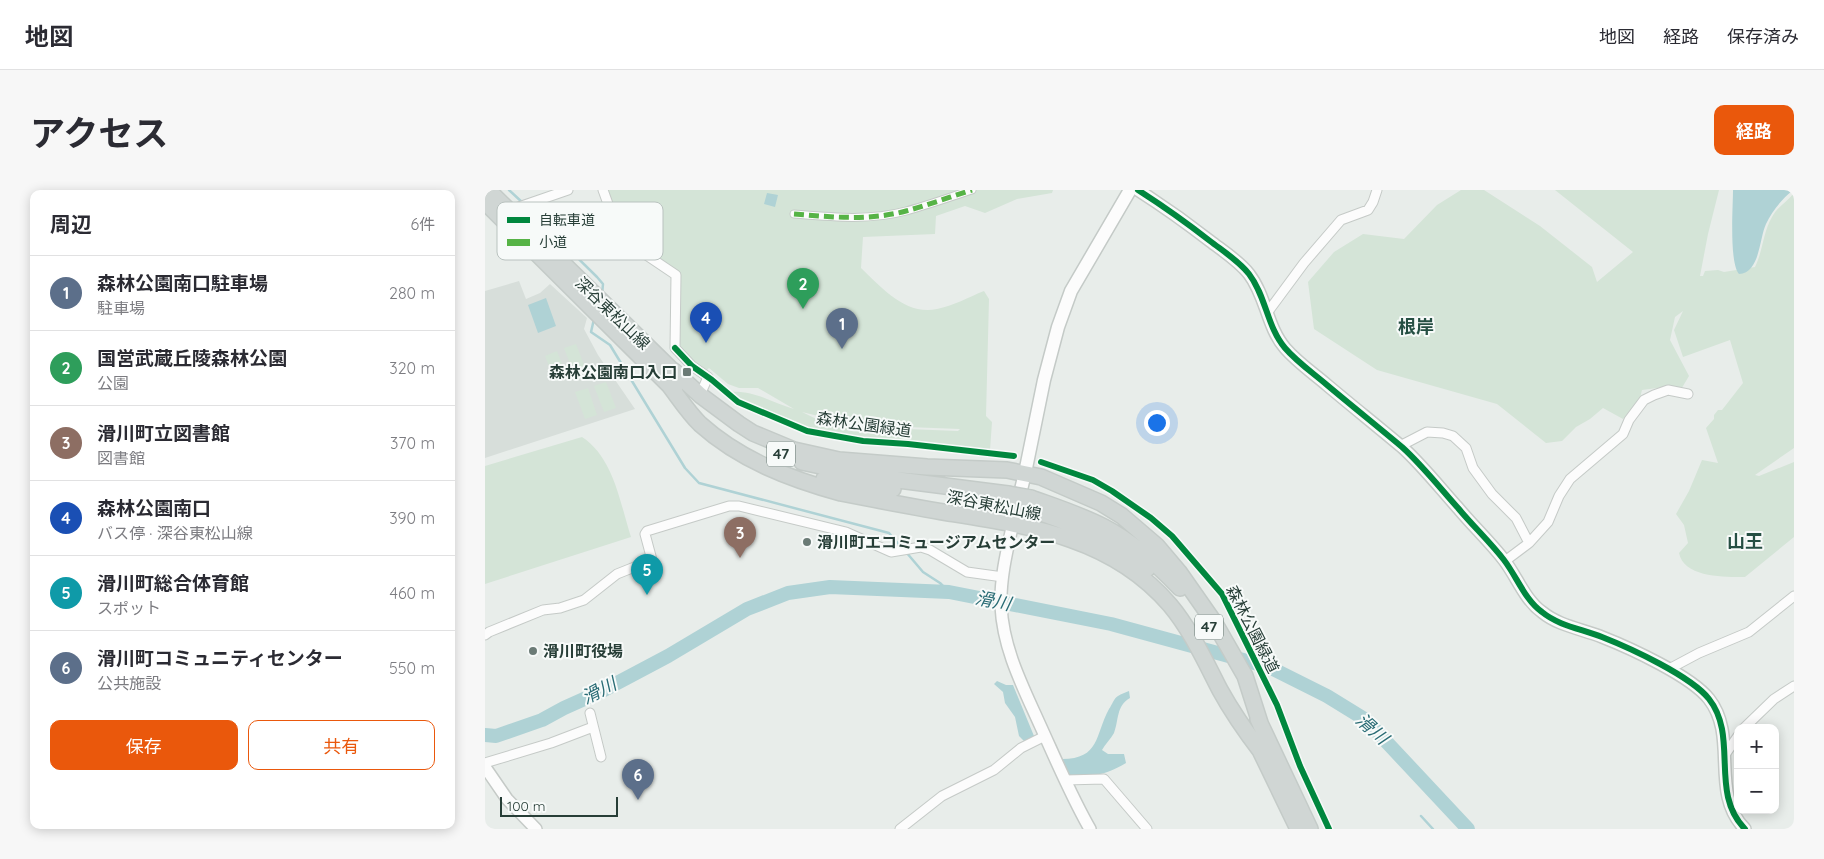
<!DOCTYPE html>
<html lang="ja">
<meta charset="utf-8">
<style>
body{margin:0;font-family:Quicksand,"Noto Sans JP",sans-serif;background:#f7f7f7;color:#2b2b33}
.controls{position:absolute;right:15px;bottom:15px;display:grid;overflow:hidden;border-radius:10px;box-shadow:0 2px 12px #0003}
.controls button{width:45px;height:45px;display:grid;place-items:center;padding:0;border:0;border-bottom:1px solid #e1e1e2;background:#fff;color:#2b2b33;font:25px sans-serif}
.scale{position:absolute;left:15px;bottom:12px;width:118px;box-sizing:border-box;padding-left:5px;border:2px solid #273e37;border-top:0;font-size:14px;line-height:18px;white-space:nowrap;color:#273e37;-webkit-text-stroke:4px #f7faf9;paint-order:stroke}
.you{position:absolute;left:671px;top:232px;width:18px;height:18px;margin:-12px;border:4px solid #fff;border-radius:50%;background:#1a73e8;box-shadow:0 0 0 8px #1a73e833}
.badge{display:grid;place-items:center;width:32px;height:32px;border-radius:50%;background:#ea580c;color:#fff;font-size:16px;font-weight:700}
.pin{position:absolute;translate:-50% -41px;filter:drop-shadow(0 1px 2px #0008)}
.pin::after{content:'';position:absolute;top:26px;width:18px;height:15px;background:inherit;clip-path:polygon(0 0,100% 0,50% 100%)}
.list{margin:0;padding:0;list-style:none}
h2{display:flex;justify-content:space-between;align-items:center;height:65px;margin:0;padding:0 20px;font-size:21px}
h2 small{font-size:16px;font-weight:400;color:#7c7c81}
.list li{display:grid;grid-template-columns:32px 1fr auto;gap:15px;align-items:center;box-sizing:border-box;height:75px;padding:0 20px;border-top:1px solid #e1e1e2}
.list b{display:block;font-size:19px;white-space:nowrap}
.list p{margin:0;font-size:16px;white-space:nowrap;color:#7c7c81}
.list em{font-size:16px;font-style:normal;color:#7c7c81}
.actions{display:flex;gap:10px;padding:15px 20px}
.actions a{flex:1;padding:11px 0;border:1px solid #ea580c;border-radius:10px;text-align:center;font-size:18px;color:#ea580c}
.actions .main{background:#ea580c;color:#fff}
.map{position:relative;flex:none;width:1309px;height:639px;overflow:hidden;border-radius:10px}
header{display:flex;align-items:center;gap:30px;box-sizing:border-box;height:70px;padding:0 25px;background:#fff;border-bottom:1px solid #e1e1e2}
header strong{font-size:24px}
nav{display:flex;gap:28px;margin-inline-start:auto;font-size:18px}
.intro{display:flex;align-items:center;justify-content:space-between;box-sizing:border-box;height:120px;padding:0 30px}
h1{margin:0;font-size:35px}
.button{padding:12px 22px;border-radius:10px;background:#ea580c;color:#fff;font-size:18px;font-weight:700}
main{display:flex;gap:30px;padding:0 30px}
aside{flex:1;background:#fff;border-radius:10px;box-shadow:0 2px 12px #0003}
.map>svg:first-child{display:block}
.built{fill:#d7deda}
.green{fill:#d4e4d7;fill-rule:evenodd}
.water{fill:#afd2d5}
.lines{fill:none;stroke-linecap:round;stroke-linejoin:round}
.stream{stroke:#afd2d5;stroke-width:2.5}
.river{stroke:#afd2d5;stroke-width:14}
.pedestrian-casing{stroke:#c5cac7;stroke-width:9}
.minor-casing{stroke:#c5cac7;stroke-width:11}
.tertiary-casing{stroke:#c5cac7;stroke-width:14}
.secondary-casing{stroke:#c4cac7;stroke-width:15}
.primary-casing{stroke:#c4cbc8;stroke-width:18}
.pedestrian{stroke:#fcfcfc;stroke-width:7}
.minor{stroke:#fcfcfc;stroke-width:9}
.tertiary{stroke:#fcfcfc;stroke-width:11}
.secondary{stroke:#fcfcfc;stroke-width:12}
.primary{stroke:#d0d6d4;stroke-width:15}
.primary-bridge-casing{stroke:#c4cbc8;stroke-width:18;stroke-linecap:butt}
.primary-bridge{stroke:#d0d6d4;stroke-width:15}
.quiet{stroke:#56b346;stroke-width:5;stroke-dasharray:10 5;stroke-linecap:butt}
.cycleway-casing{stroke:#f7faf9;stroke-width:9}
.cycleway{stroke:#00873e;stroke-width:6}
.poi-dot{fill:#6b7b76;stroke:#f7faf9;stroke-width:2}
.labels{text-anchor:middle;stroke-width:4;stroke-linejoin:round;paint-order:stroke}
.shield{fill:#f7faf9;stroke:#657671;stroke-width:1}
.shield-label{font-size:15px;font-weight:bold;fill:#273e37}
.street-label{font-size:16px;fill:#273e37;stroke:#f7faf9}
.poi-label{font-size:16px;font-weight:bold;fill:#273e37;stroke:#f7faf9;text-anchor:start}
.neighbourhood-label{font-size:18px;font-weight:bold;fill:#254f43;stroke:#f7faf9}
.water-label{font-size:18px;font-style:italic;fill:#286b74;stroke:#f7faf9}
.key{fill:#f7faf9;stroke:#b9c2bf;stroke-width:1}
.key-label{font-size:14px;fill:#273e37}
</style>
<header>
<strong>地図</strong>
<nav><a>地図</a><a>経路</a><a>保存済み</a></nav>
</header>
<div class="intro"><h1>アクセス</h1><a class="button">経路</a></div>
<main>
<aside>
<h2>周辺<small>6件</small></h2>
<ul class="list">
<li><span class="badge" style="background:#5c6f8a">1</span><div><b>森林公園南口駐車場</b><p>駐車場</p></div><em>280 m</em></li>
<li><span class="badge" style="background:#2e9e5b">2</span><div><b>国営武蔵丘陵森林公園</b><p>公園</p></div><em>320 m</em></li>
<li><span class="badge" style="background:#8d6e63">3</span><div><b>滑川町立図書館</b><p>図書館</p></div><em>370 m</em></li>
<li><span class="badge" style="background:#1a4fb4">4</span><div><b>森林公園南口</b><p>バス停 · 深谷東松山線</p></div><em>390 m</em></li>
<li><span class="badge" style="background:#0f9aa8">5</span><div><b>滑川町総合体育館</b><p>スポット</p></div><em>460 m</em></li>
<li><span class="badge" style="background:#5c6f8a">6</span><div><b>滑川町コミュニティセンター</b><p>公共施設</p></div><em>550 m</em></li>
</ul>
<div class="actions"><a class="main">保存</a><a>共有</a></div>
</aside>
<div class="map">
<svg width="1309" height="639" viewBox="0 0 1309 639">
<rect width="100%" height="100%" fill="#e8edea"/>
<!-- built -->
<path class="built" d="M34,91L41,109L55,103L65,94L102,128L99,139L113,165L150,219L0,268V101Z"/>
<!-- green -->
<path class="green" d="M122,0H568L567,3L532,9L500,23L480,16L451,26L450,44L378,47L376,78C396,97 421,126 452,119C468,116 484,107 499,101L504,109L501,226L507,232L505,260L377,252L341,248L289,231L243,202C271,200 284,212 309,219L273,198H254L243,194L224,178L220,182L195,159L193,153L195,85L145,53L133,32ZM317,222L369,235L475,239L473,241L346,236Z
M976,0H999L1055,36L1107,77L1112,92L1148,62L1070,0H1234L1223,44L1215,86H1218L1220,81L1233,80L1239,82L1270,77C1278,61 1278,42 1287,27C1292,17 1302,12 1309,3V258L1270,285L1274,286L1309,272V347L1260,387C1240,387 1199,388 1194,363L1203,353L1199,335L1191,324L1204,301L1217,270L1233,273L1221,238L1229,229V225L1233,220H1237L1258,193L1245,150L1198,167L1189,140L1198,121L1190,127L1185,150L1204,186L1195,201L1180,197L1157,200L1155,208L1138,229L1118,218L1105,229L1091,237L1077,251L1061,253L1012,214L892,180L829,139L823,92L849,62L878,44L919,49L952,15Z
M91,154L101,180L89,184L79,158Z
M72,161L82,187L70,191L60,166Z
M121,192L131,218L119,222L109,196Z
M103,198L112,225L100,229L90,202Z
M97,247C129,268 135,313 146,347L0,394V276Z"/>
<!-- water -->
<path class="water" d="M1248,0H1308C1297,9 1287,21 1281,34C1274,49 1275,83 1254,84C1244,72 1248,18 1248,0Z
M282,3L293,5L290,17L279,14Z
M61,108L71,136L53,143L43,115Z
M512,491L521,495H528L549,546L539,551L534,546L530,527L520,513L518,502L509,494Z
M644,501L645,508C631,516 634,530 629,543C626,549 620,554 617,560L623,564H639L641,573C617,587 610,585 584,586L577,569C615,569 610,545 624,519C627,515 629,508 633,506C636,504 641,502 644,501Z"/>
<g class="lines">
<!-- stream -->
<path class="stream" d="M24,0L38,13
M41,17L112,87L118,94L117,105
M109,129L106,142L125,155L200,278L214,293L404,343L417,358
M421,362L438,382L455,393L464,402
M936,626L948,639"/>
<!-- river -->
<path class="river" d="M0,545L11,546L57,530L79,518L117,501L183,466L262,419L303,403L345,397L464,402L626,434L784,477L842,506L881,530L983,639"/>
<!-- pedestrian casing -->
<g class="pedestrian-casing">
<path id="pedestrian" d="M309,24C346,27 384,31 421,21C443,15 465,7 487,0"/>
</g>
<!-- minor casing -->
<g class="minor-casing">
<path id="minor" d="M118,0L127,25L142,52L191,85L190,158L207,176L223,187L215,205
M22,21L83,0
M782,123L819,73L856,30L883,20L888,12L892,0
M915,256L942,242L958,243L968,246L981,258L988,278L1007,304L1031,328L1044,353L1020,371
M1044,353L1063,332L1074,306L1085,289L1138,244L1144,230L1159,210L1169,205L1183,200L1203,204
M0,445L4,442L58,420L75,418L99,410L132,384L167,370L160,344L162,341L244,316H254L361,342L406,362L436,357L445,360L482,382L518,387
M1184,479L1214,463L1264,442L1309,406
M105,523L116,567
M1259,538L1289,509L1309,496
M1239,566L1253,546
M0,573L66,553L108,537
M580,590L619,589L662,639
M415,639L457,606L509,580L536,558L560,546"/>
</g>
<!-- tertiary casing -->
<g class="tertiary-casing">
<path id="tertiary" d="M653,0C678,16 702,33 725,51C738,61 754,71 764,84C781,106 782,137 800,158C812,172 828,183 842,195C867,216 892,236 917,257C937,275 955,298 973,318C988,336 1005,352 1019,370C1032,387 1040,410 1057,422C1074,436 1097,439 1117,447C1145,458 1206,486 1224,509C1254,547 1224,603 1260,639
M528,333C522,360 515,388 516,416C518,459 538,497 555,535C571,570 586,606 605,639
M0,577L22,609L51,639"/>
</g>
<!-- secondary casing -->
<g class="secondary-casing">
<path id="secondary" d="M528,333L540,283L559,190L573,137L586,101L645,0"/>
</g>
<!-- primary casing -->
<g class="primary-casing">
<path id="primary" d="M3,0L195,188
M0,12L190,201
M189,181L215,205L254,234L268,243L309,260L354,270L442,277L522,280L556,287L616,313L637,326L672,356L694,382L729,432L760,486L776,536
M184,195C194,208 203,222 215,234C255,270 305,289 356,303C392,310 428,317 464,323C546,336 628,348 685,415C706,440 720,471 735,500C747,522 761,542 777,563
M317,272L382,286L523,304
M339,289L381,297L408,299
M546,308C571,317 596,325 619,337C648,352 672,374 695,398
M550,321C594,336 626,349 662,379
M773,529L825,639
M772,554L813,639"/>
</g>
<!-- pedestrian -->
<use href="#pedestrian" class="pedestrian"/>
<!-- minor -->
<use href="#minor" class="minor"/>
<!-- tertiary -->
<use href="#tertiary" class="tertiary"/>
<!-- secondary -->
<use href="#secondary" class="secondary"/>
<!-- primary -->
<use href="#primary" class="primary"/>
<!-- primary-bridge casing -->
<g class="primary-bridge-casing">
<path id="primary-bridge" d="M523,304L546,308
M521,314L544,318"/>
</g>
<!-- primary-bridge -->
<use href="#primary-bridge" class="primary-bridge"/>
<!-- quiet -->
<path class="quiet" d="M309,24C346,27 384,31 421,21C443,15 465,7 487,0"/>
<!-- cycleway casing -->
<g class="cycleway-casing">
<path id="cycleway" d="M653,0C678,16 702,33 725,51C738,61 754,71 764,84C781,106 782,137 800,158C812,172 828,183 842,195C867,216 892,236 917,257C937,275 955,298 973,318C988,336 1005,352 1019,370C1032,387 1040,410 1057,422C1074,436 1097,439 1117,447C1145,458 1206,486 1224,509C1254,547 1224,603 1260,639
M190,158L207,176L227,190L253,212L322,241L378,251L423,254L529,266
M556,272L608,290L627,301L666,328L687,346L737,404L792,515L815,576L844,639"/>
</g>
<!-- cycleway -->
<use href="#cycleway" class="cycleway"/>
</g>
<!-- markers -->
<g class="poi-dot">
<rect x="197" y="177" width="10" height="10" rx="2.5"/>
<circle cx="322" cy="352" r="5"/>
<circle cx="48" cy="461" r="5"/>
</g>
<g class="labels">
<!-- shield labels -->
<g class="shield">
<rect x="282" y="251.5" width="28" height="25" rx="4"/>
<rect x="710" y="424.5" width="28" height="25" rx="4"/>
</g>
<g class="shield-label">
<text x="296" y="269">47</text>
<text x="724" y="442">47</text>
</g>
<!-- street labels -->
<g class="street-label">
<text transform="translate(128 123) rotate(44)" y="6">深谷東松山線</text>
<text transform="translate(379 234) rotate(8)" y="6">森林公園緑道</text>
<text transform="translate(509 315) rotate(11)" y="6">深谷東松山線</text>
<text transform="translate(768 439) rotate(63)" y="6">森林公園緑道</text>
</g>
<!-- poi labels -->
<g class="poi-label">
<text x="192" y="188" text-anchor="end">森林公園南口入口</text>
<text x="332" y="358">滑川町エコミュージアムセンター</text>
<text x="58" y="467">滑川町役場</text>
</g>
<!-- neighbourhood labels -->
<g class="neighbourhood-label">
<text x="931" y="143">根岸</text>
<text x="1260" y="358">山王</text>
</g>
<!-- water labels -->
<g class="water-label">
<text transform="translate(508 411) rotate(11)" y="6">滑川</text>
<text transform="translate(114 501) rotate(-27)" y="6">滑川</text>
<text transform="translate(887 539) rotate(42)" y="6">滑川</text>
</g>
</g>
<!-- legend -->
<rect x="12" y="12" width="166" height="58" rx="8" class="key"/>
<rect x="22" y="27" width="23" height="6" fill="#00873e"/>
<rect x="22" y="49" width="23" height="7" fill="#56b346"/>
<g class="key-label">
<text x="54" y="35">自転車道</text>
<text x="54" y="57">小道</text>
</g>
</svg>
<div class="controls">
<button>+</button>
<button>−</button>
</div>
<div class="scale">100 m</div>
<div class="you"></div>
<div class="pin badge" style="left:357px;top:159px;background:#5c6f8a">1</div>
<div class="pin badge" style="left:318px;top:119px;background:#2e9e5b">2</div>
<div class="pin badge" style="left:255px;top:368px;background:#8d6e63">3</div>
<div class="pin badge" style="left:221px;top:153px;background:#1a4fb4">4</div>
<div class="pin badge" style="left:162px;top:405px;background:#0f9aa8">5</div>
<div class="pin badge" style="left:153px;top:610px;background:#5c6f8a">6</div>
</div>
</main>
